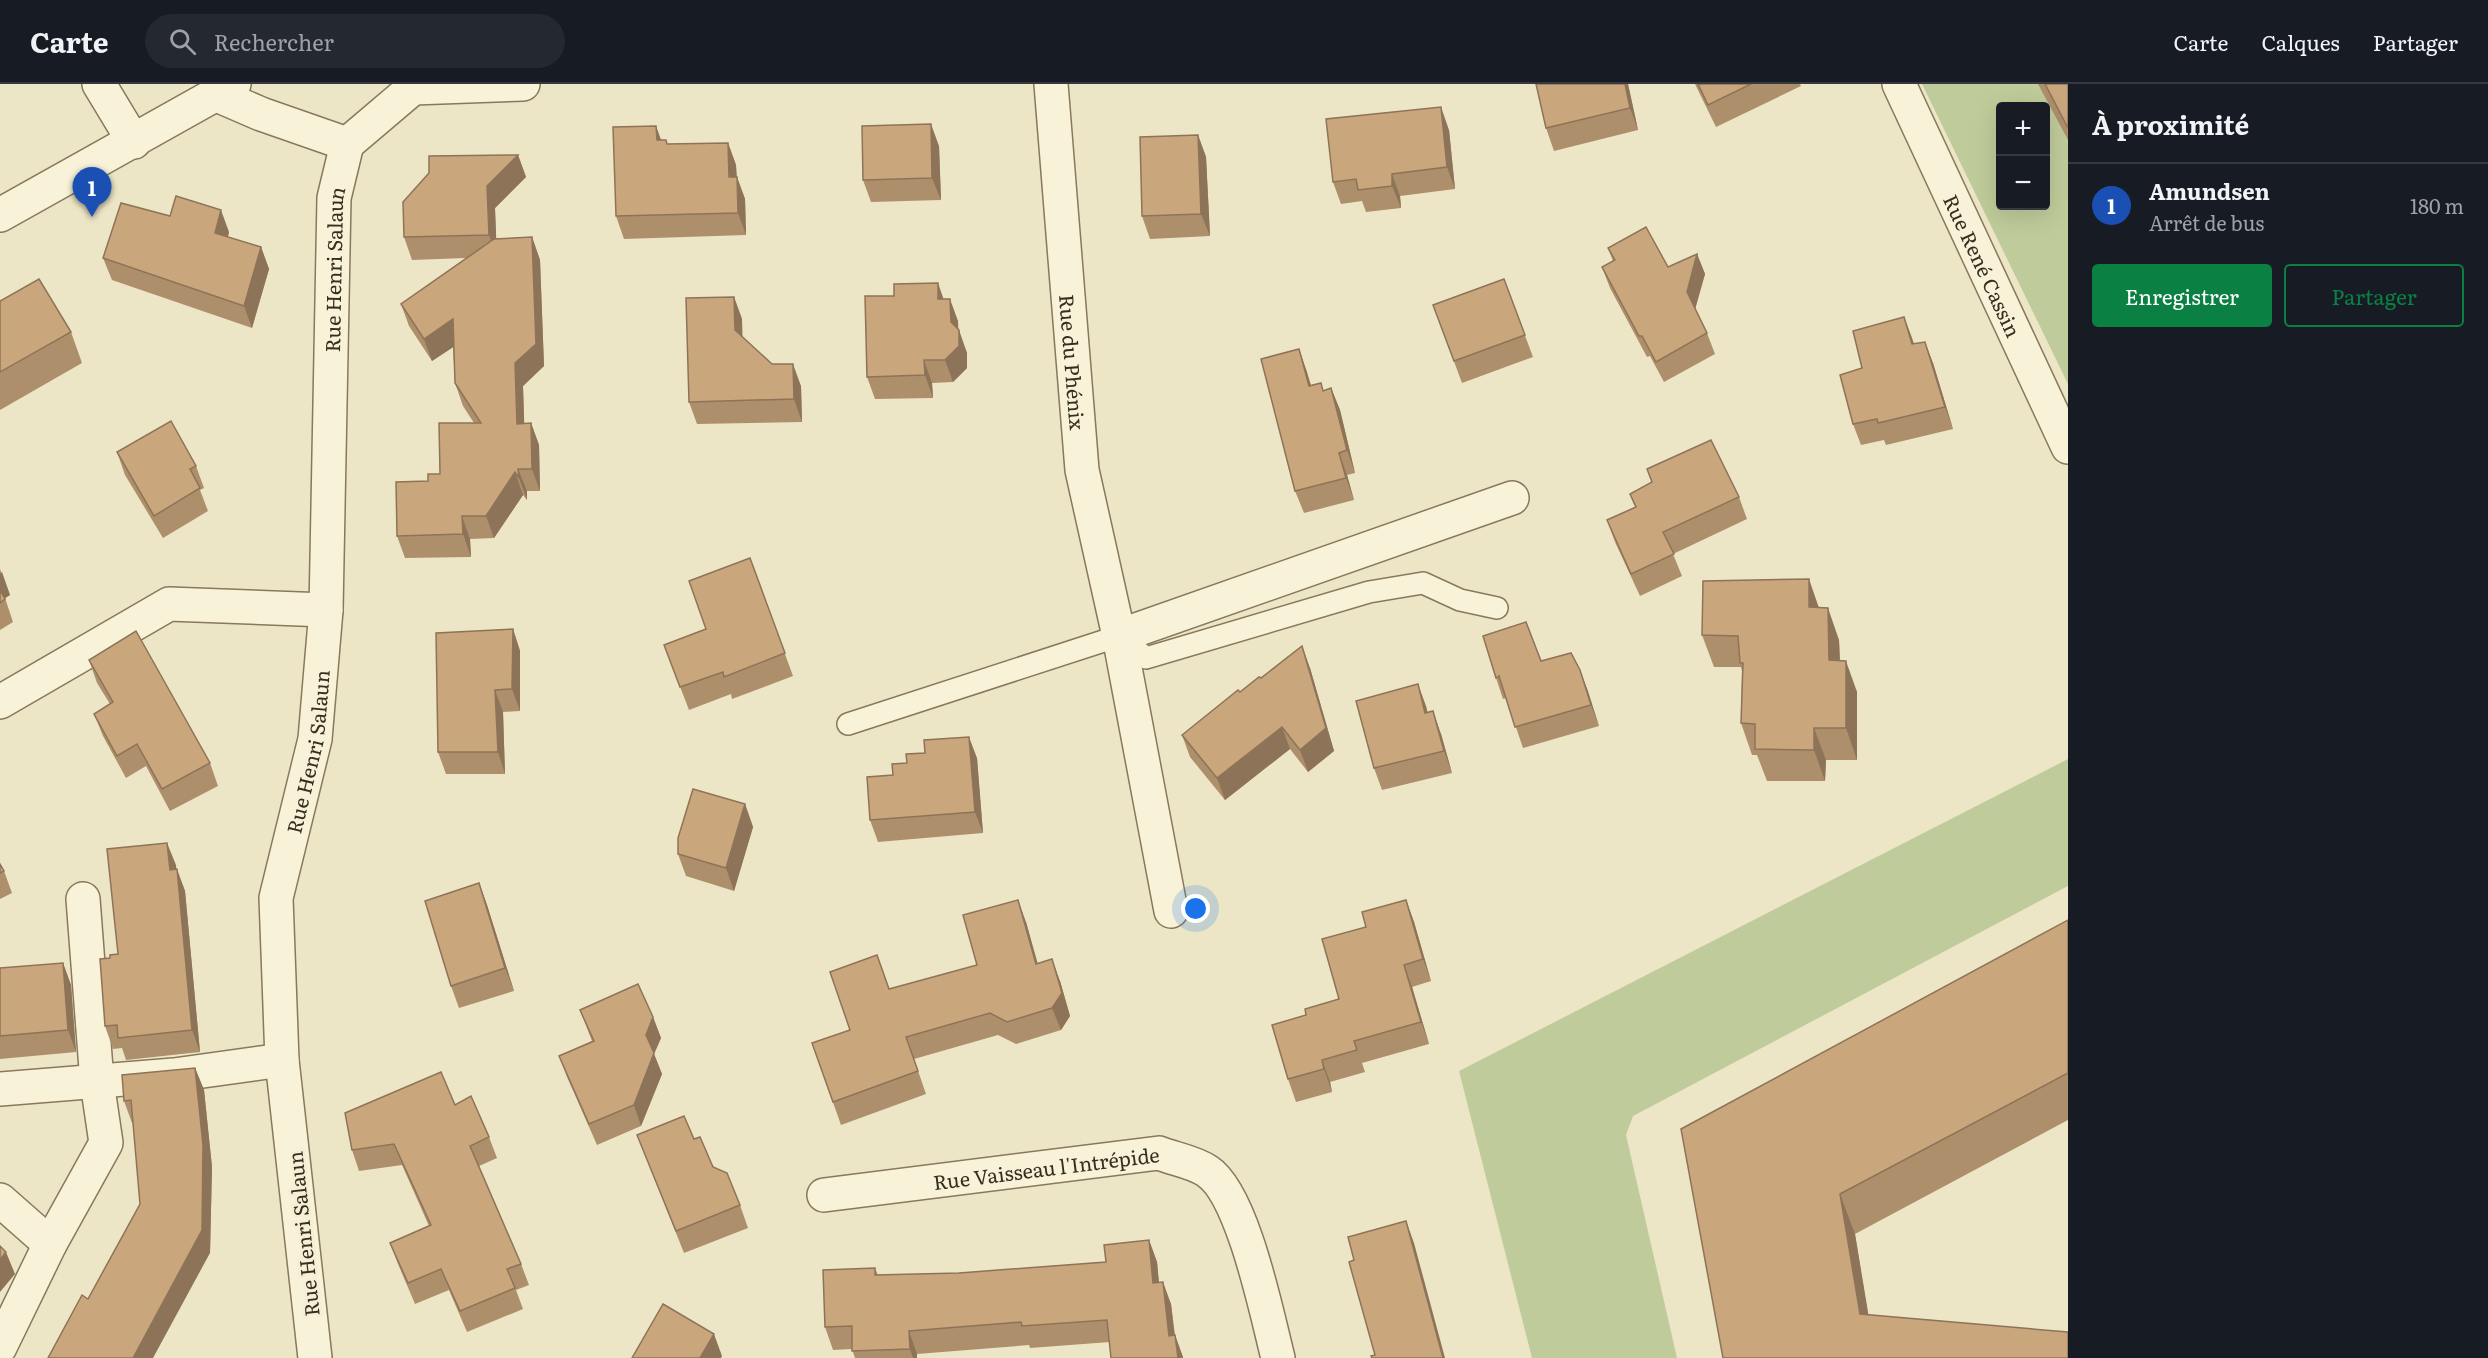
<!DOCTYPE html>
<html lang="fr">
<head>
<meta charset="utf-8">
<style>
	body { margin:0; font-family:Literata,serif; background:#242831; color:#f1f3f6 }
	.controls { position:absolute; right:18px; top:18px; display:grid; overflow:hidden; border-radius:6px; box-shadow:0 6px 24px #0002 }
	.controls button { width:54px; height:54px; display:grid; place-items:center; padding:0; border:0; border-bottom:2px solid #363941; background:#171b24; color:#f1f3f6; font:30px sans-serif }
	.you { position:absolute; left:1196px; top:825px; width:21px; height:21px; margin:-15px; border:4px solid #fff; border-radius:50%; background:#1a73e8; box-shadow:0 0 0 9px #1a73e833 }
	.badge { display:grid; place-items:center; width:39px; height:39px; border-radius:50%; background:#0b8043; color:#fff; font-size:20px; font-weight:700 }
	.pin { position:absolute; translate:-50% -50px; filter:drop-shadow(0 2px 3px #0008) }
	.pin::after { content:''; position:absolute; top:32px; width:21px; height:18px; background:inherit; clip-path:polygon(0 0,100% 0,50% 100%) }
	.list { margin:0; padding:0; list-style:none }
	h2 { display:flex; justify-content:space-between; align-items:center; height:78px; margin:0; padding:0 24px; font-size:26px }
	h2 small { font-size:20px; font-weight:400; color:#9ea1a6 }
	.list li { display:grid; grid-template-columns:39px 1fr auto; gap:18px; align-items:center; box-sizing:border-box; height:84px; padding:0 24px; border-top:2px solid #363941 }
	.list b { display:block; font-size:22px; white-space:nowrap }
	.list p { margin:0; font-size:20px; white-space:nowrap; color:#9ea1a6 }
	.list em { font-size:20px; font-style:normal; color:#9ea1a6 }
	.actions { display:flex; gap:12px; padding:18px 24px }
	.actions a { flex:1; padding:14px 0; border:2px solid #0b8043; border-radius:6px; text-align:center; font-size:21px; color:#0b8043 }
	.actions .main { background:#0b8043; color:#fff }
	.icon { flex:none; width:33px; height:33px; fill:none; stroke:currentColor; stroke-width:2; stroke-linecap:round; stroke-linejoin:round }
	.map { position:relative; flex:none; width:2068px; height:1274px; overflow:hidden }
	header { display:flex; align-items:center; gap:36px; box-sizing:border-box; height:84px; padding:0 30px; background:#171b24; border-bottom:2px solid #363941 }
	header strong { font-size:28px }
	nav { display:flex; gap:33px; margin-inline-start:auto; font-size:21px }
	.search { width:420px; height:54px; background:#242831; display:flex; align-items:center; gap:15px; box-sizing:border-box; padding:0 21px; border-radius:33px; color:#9ea1a6; font-size:22px }
	main { display:flex }
	aside { flex:1; background:#171b24 }
	.map>svg:first-child { display:block }
</style>
</head>
<body>
<header>
<strong>Carte</strong>
<div class="search"><svg class="icon" aria-label="search" viewBox="0 0 24 24"><circle cx="10" cy="10" r="6"/><path d="M15 15l6 6"/></svg>Rechercher</div>
<nav><a>Carte</a><a>Calques</a><a>Partager</a></nav>
</header>
<main>
<div class="map">
<svg width="2068" height="1274" viewBox="0 0 2068 1274">
	<rect width="100%" height="100%" fill="#ede6c6"/>
	<g fill="#bfcb9a" fill-rule="evenodd">
		<path d="M1922,0H2068V300ZM2000,22H2046V122H2000Z"/>
		<path d="M2068,675V802L1633,1032L1626,1051L1677,1274H1532L1459,987Z"/>
	</g>
	<g fill="none" stroke-linecap="round" stroke-linejoin="round">
		<g stroke="#88785c" stroke-width="24">
			<path id="lane" d="M848,640L1119,552L1146,574L1369,508L1423,499L1460,516L1497,524"/>
		</g>
		<g stroke="#88785c" stroke-width="36">
			<g id="street">
				<path d="M99,0L134,58"/>
				<path id="s1" d="M1051,0L1082,386L1119,552L1171,827"/>
				<path id="s2" d="M1899,0L2068,363"/>
				<path d="M413,4L523,0"/>
				<path d="M217,11L261,30L347,60"/>
				<path d="M347,60L413,4L414,0"/>
				<path d="M0,131L234,0"/>
				<path d="M1119,552L1512,414"/>
				<path d="M0,618L169,520L326,526"/>
				<path d="M0,1005L174,991L282,976"/>
				<path id="s3" d="M824,1111L1159,1069C1174,1075 1194,1078 1207,1087C1243,1110 1267,1231 1278,1274"/>
				<path d="M0,1116L50,1160"/>
				<path d="M0,1263L50,1160L106,1059L97,998L83,815"/>
				<path id="s4" d="M315,1274L282,976L276,814L315,655L326,526L334,114L347,60"/>
			</g>
		</g>
		<use href="#lane" stroke="#f8f2d9" stroke-width="21"/>
		<use href="#street" stroke="#f8f2d9" stroke-width="33"/>
	</g>
	<g fill="#ae8f6c">
		<path d="M1628,0L1638,46L1554,67L1546,44Z"/>
		<path d="M1695,0H1800L1801,2L1716,43Z"/>
		<path d="M2038,0H2068V56Z"/>
		<path d="M656,42L661,56L667,60L728,59L736,81L737,93L745,115L746,151L624,155L616,132Z"/>
		<path d="M1449,46L1455,105L1400,112L1401,124L1366,128L1362,117L1341,120L1333,98Z"/>
		<path d="M1198,51L1206,73L1210,152L1150,155L1142,132Z"/>
		<path d="M939,62L941,116L871,118L863,96Z"/>
		<path d="M518,71L526,93L495,124L496,155L532,153L540,176L544,282L523,302L524,339H531L539,361L540,407H527V416L523,411L494,454L470,455L471,473L405,474L397,452L428,397L440,390L474,339L463,322L455,299L453,263L432,277L409,242L401,220L466,174L412,176L404,153Z"/>
		<path d="M229,148L228,153L261,163L269,185L252,244L112,196L103,174Z"/>
		<path d="M1608,164L1668,183L1697,170L1705,190L1695,225L1707,249L1715,270L1664,298L1650,272L1647,273L1610,204L1602,183L1613,177Z"/>
		<path d="M1504,195L1533,273L1462,299L1433,221Z"/>
		<path d="M734,213L742,235V253L772,280L801,302L802,338L697,340L689,318Z"/>
		<path d="M944,215L958,237V246L967,269V284L953,298L932,299L933,314L875,315L867,293Z"/>
		<path d="M0,217L71,248L82,279L0,326Z"/>
		<path d="M1904,233L1914,260L1933,279L1953,345L1886,361L1884,356L1861,361L1853,340L1862,284Z"/>
		<path d="M1299,265L1311,301L1323,307L1331,304L1340,326L1355,389L1347,391L1354,416L1304,429L1295,407Z"/>
		<path d="M117,368L196,382L204,404L200,406L208,427L163,454L125,391Z"/>
		<path d="M1630,410L1739,413L1747,435L1673,470L1682,492L1640,512L1615,458L1607,436L1635,423Z"/>
		<path d="M750,474L793,592L732,615L731,610L689,626L664,561L706,545Z"/>
		<path d="M0,485L10,511L5,514L13,538L0,546Z"/>
		<path d="M1819,523L1839,556L1840,576L1857,608V676H1826L1825,697H1767L1757,671H1752L1741,639L1742,587L1741,583H1714L1702,551Z"/>
		<path d="M513,545L520,567V627L503,628L505,690H446L438,668Z"/>
		<path d="M89,576L210,679L218,702L170,727L146,682L126,694L103,652L94,630L110,620L97,599Z"/>
		<path d="M1541,577L1580,586L1599,642L1523,664L1506,614L1503,615L1496,594Z"/>
		<path d="M1310,584L1334,667L1308,688L1290,665L1225,716L1190,673L1182,651L1261,594Z"/>
		<path d="M1426,622L1427,629L1441,650L1452,689L1382,706L1374,684Z"/>
		<path d="M977,674L983,749L878,758L870,736L893,691Z"/>
		<path d="M745,720L753,743L734,807L686,792L678,770Z"/>
		<path d="M0,780L4,787L12,809L0,815Z"/>
		<path d="M176,781V785L185,807L200,968L126,976L122,964L113,965L105,942L110,874L118,870Z"/>
		<path d="M479,799L487,821L514,907L459,924L451,902Z"/>
		<path d="M1406,816L1414,838L1431,897L1412,903L1429,960L1362,979L1365,988L1330,998L1332,1008L1296,1018L1288,995L1306,931L1339,915L1366,843Z"/>
		<path d="M2068,836V1036L1855,1150L1868,1231L1723,1274L1681,1045Z"/>
		<path d="M1026,838L1037,879L1060,897L1070,932L1061,946L1016,960L998,951L914,975L926,1010L841,1041L812,959L850,946L889,905L977,881Z"/>
		<path d="M63,879L71,901L76,968L0,975V884Z"/>
		<path d="M580,926L653,933L661,954L654,970L662,990L641,1042L597,1061L567,993L559,972L592,957Z"/>
		<path d="M195,984L204,1006L212,1083L210,1169L88,1215L140,1120L133,1039H132L124,1017Z"/>
		<path d="M455,1021L489,1053L497,1074L479,1082L521,1180L529,1201L516,1206L523,1225L467,1248L449,1206L415,1220L398,1180L390,1159L429,1142L402,1081L359,1087L352,1066Z"/>
		<path d="M637,1051L694,1055L740,1121L748,1144L684,1169Z"/>
		<path d="M1149,1156L1157,1178L1159,1198L1171,1220L1175,1251L1183,1274H1111L1110,1258L1030,1264L1029,1261L917,1270V1274H855L852,1265L833,1266L825,1243L875,1184L878,1191L959,1189L1106,1178Z"/>
	</g>
	<g fill="#8d7458">
		<path d="M1625,0H1628L1638,46L1630,24Z"/>
		<path d="M1441,23L1449,46L1455,105L1447,83Z"/>
		<path d="M931,40L939,62L941,116L932,94Z"/>
		<path d="M656,42L664,65L657,56Z"/>
		<path d="M1198,51L1206,73L1210,152L1201,130Z"/>
		<path d="M728,59L736,81L737,115L729,93Z"/>
		<path d="M518,71L526,93L495,124L497,174L489,151L487,102Z"/>
		<path d="M1392,90L1400,112L1401,124L1392,102Z"/>
		<path d="M737,93L745,115L746,151L738,129Z"/>
		<path d="M221,126L229,148L223,171L215,149Z"/>
		<path d="M532,153L540,176L544,282L523,302L525,362L517,340L515,279Z"/>
		<path d="M261,163L269,185L252,244L244,222Z"/>
		<path d="M1697,170L1705,190L1694,229L1687,208Z"/>
		<path d="M938,199L946,222L938,215Z"/>
		<path d="M734,213L742,235L743,268L735,246Z"/>
		<path d="M950,215L958,237L959,261L951,238Z"/>
		<path d="M1904,233L1912,254L1920,281L1912,260Z"/>
		<path d="M453,235L461,258L432,277L424,255Z"/>
		<path d="M959,246L967,269V284L953,298L945,276Z"/>
		<path d="M1925,258L1933,279L1953,345L1945,323Z"/>
		<path d="M1299,265L1307,288L1317,324L1309,302Z"/>
		<path d="M924,276L932,299L933,314L925,291Z"/>
		<path d="M793,280L801,302L802,338L794,315Z"/>
		<path d="M1331,304L1340,326L1355,389L1347,366Z"/>
		<path d="M531,339L539,361L540,407L532,385Z"/>
		<path d="M1339,369L1347,391L1354,416L1346,394Z"/>
		<path d="M518,385L527,407V416L519,394Z"/>
		<path d="M515,388L523,411L494,454L486,432Z"/>
		<path d="M462,432L470,455L471,473L463,450Z"/>
		<path d="M2,488L10,511L2,516L0,511V490Z"/>
		<path d="M1809,495L1820,527L1809,523Z"/>
		<path d="M1828,524L1839,556L1841,608L1829,576Z"/>
		<path d="M513,545L520,567V627L512,605Z"/>
		<path d="M1302,562L1310,584L1334,667L1308,688L1300,666Z"/>
		<path d="M1846,577L1857,608V676L1846,644Z"/>
		<path d="M1580,586L1588,607L1599,642L1591,621Z"/>
		<path d="M1418,600L1426,622L1433,651L1425,629Z"/>
		<path d="M495,606L503,628L505,690L498,668Z"/>
		<path d="M1433,627L1441,650L1452,689L1444,667Z"/>
		<path d="M1282,643L1290,665L1225,716L1217,694Z"/>
		<path d="M1814,644L1826,676L1825,697L1814,666Z"/>
		<path d="M969,653L977,674L983,749L975,728Z"/>
		<path d="M745,720L753,743L734,807L726,784Z"/>
		<path d="M167,759L176,781L178,808L170,786Z"/>
		<path d="M177,785L185,807L200,968L192,946Z"/>
		<path d="M479,799L487,821L514,907L505,884Z"/>
		<path d="M1018,816L1026,838L1044,902L1036,880Z"/>
		<path d="M1406,816L1414,838L1431,897L1423,875Z"/>
		<path d="M1052,875L1060,897L1070,932L1061,946L1052,924Z"/>
		<path d="M63,879L71,901L76,968L68,946Z"/>
		<path d="M1404,881L1412,903L1429,960L1421,938Z"/>
		<path d="M653,933L661,954L654,970L662,990L641,1042L634,1021L646,951Z"/>
		<path d="M1322,976L1330,998L1332,1008L1324,985Z"/>
		<path d="M195,984L204,1006L212,1083L210,1169L153,1274H133Z"/>
		<path d="M1840,1110L1855,1150L1875,1270L1860,1230Z"/>
		<path d="M1406,1137L1414,1159L1445,1274H1443Z"/>
		<path d="M1149,1156L1157,1178L1161,1222L1153,1199Z"/>
		<path d="M6,1168L15,1190L0,1208V1176Z"/>
		<path d="M1163,1198L1171,1220L1177,1274L1169,1252Z"/>
		<path d="M909,1247L917,1270V1274H913L910,1265Z"/>
		<path d="M714,1250L722,1272L721,1274H700Z"/>
		<path d="M1175,1251L1183,1273V1274H1178Z"/>
	</g>
	<g fill="#caa67d" stroke="#8d7458" stroke-width="1.5">
		<path d="M1536,0H1625L1630,24L1546,44Z"/>
		<path d="M1698,0H1751L1708,21Z"/>
		<path d="M2045,0H2068V44Z"/>
		<path d="M1441,23L1447,83L1392,90V102L1358,106L1356,95L1333,98L1326,35Z"/>
		<path d="M931,40L932,94L863,96L862,42Z"/>
		<path d="M656,42L657,56H666L667,60L728,59L729,93H737L738,129L616,132L613,43Z"/>
		<path d="M1198,51L1201,130L1142,132L1140,53Z"/>
		<path d="M518,71L487,102L489,151L404,153L403,118L429,89V72Z"/>
		<path d="M176,112L221,126L215,149L261,163L244,222L103,174L121,119L170,132Z"/>
		<path d="M1646,143L1668,183L1697,170L1687,208L1707,249L1656,278L1642,252H1639L1602,183L1615,176L1608,164Z"/>
		<path d="M532,153L536,260L515,279L517,340L531,339L532,385H518L519,394L515,388L486,432H462L463,450L397,452L396,398L428,397V390H440L439,339H481L455,299L453,235L424,255L401,220L494,155Z"/>
		<path d="M39,195L71,248L0,288V217Z"/>
		<path d="M1504,195L1525,251L1454,277L1433,221Z"/>
		<path d="M938,199V215H950L951,238L959,246V262L945,276H924L925,291L867,293L865,212H894V200Z"/>
		<path d="M734,213L735,246L772,280H793L794,315L689,318L686,214Z"/>
		<path d="M1904,233L1912,260L1925,258L1945,323L1878,339L1877,335L1853,340L1840,291L1862,284L1853,247Z"/>
		<path d="M1299,265L1309,302L1321,299L1323,307L1331,304L1347,366L1339,369L1346,394L1295,407L1261,275Z"/>
		<path d="M171,337L196,382L190,385L200,404L154,432L117,368Z"/>
		<path d="M1711,356L1739,413L1663,448L1674,470L1631,490L1607,436L1636,423L1630,410L1652,398L1647,385Z"/>
		<path d="M750,474L785,569L724,593L723,588L680,603L664,561L706,545L689,497Z"/>
		<path d="M1809,495V523L1828,524L1829,576L1846,577V644H1814V666L1755,665V640L1741,639L1743,579H1740L1738,552L1702,551L1703,497Z"/>
		<path d="M0,506L5,515L0,519Z"/>
		<path d="M1526,538L1541,577L1571,569L1580,586L1591,621L1515,643L1499,592L1496,594L1483,552Z"/>
		<path d="M513,545L512,605L495,606L498,668H438L436,549Z"/>
		<path d="M136,547L210,679L162,705L137,660L117,672L94,630L113,618L89,576Z"/>
		<path d="M1302,562L1326,644L1300,666L1282,643L1217,694L1182,651L1238,606L1240,608L1259,593L1261,594Z"/>
		<path d="M1418,600L1425,629L1433,627L1444,667L1374,684L1356,617Z"/>
		<path d="M969,653L975,728L870,736L867,693L893,691L892,680L907,679L906,670L925,669L924,656Z"/>
		<path d="M693,705L745,720L726,784L678,770V754Z"/>
		<path d="M167,759L170,786L177,785L192,946L118,954L117,941L105,942L100,875L110,874V871L118,870L107,765Z"/>
		<path d="M0,780L4,787L0,789Z"/>
		<path d="M479,799L505,884L451,902L425,817Z"/>
		<path d="M1018,816L1036,880L1052,875L1062,909L1052,924L1007,938L990,929L906,953L918,987L833,1018L812,959L850,946L830,888L877,871L889,905L977,881L963,831Z"/>
		<path d="M1406,816L1423,875L1404,881L1421,938L1354,957L1357,966L1322,976L1324,985L1288,995L1272,941L1306,931L1305,925L1339,915L1322,855L1366,843L1362,828Z"/>
		<path d="M2068,836V989L1840,1110L1860,1230L2068,1248V1274H1723L1681,1045Z"/>
		<path d="M63,879L68,946L0,952V884Z"/>
		<path d="M638,900L653,933L646,951L654,969L634,1021L589,1040L559,972L594,957L580,926Z"/>
		<path d="M195,984L203,1061L202,1146L133,1274H48L82,1211L88,1215L140,1120L131,1016L124,1017L122,991Z"/>
		<path d="M441,988L455,1021L471,1012L489,1053L470,1062L521,1180L507,1185L515,1204L460,1227L441,1185L408,1199L390,1159L431,1141L394,1060L352,1066L345,1029Z"/>
		<path d="M684,1032L694,1055L700,1053L713,1083L727,1089L740,1121L676,1147L637,1051Z"/>
		<path d="M1406,1137L1443,1274H1372L1371,1272L1375,1271L1349,1178L1354,1176L1348,1153Z"/>
		<path d="M1149,1156L1153,1199L1163,1198L1169,1252L1175,1251L1178,1274H1111L1107,1236L1022,1242L1021,1238L909,1247L910,1265L852,1267V1242L825,1243L823,1186L875,1184V1191L959,1189L1106,1178L1104,1161Z"/>
		<path d="M0,1162L6,1168L0,1176Z"/>
		<path d="M663,1220L714,1250L700,1274H632Z"/>
	</g>
	<g text-anchor="middle" dominant-baseline="central" stroke-width="6" stroke-linejoin="round" paint-order="stroke">
		<g font-size="20" fill="#382e1f" stroke="#f4efd5">
			<text stroke="none"><textPath href="#s2" startOffset="200">Rue René Cassin</textPath></text>
			<text stroke="none"><textPath href="#s4" startOffset="1096">Rue Henri Salaun</textPath></text>
			<text stroke="none"><textPath href="#s1" startOffset="279">Rue du Phénix</textPath></text>
			<text stroke="none"><textPath href="#s4" startOffset="612">Rue Henri Salaun</textPath></text>
			<text stroke="none"><textPath href="#s3" startOffset="224">Rue Vaisseau l'Intrépide</textPath></text>
			<text transform="translate(302 1150) rotate(-96)">Rue Henri Salaun</text>
		</g>
	</g>
</svg>
<div class="controls">
<button>+</button>
<button>−</button>
</div>
<div class="you"></div>
<div class="pin badge" style="left:92px;top:133px;background:#1a4fb4">1</div>
</div>
<aside>
<h2>À proximité<small></small></h2>
<ul class="list">
<li><span class="badge" style="background:#1a4fb4">1</span><div><b>Amundsen</b><p>Arrêt de bus</p></div><em>180 m</em></li>
</ul>
<div class="actions"><a class="main">Enregistrer</a><a>Partager</a></div>
</aside>
</main>
</body>
</html>
